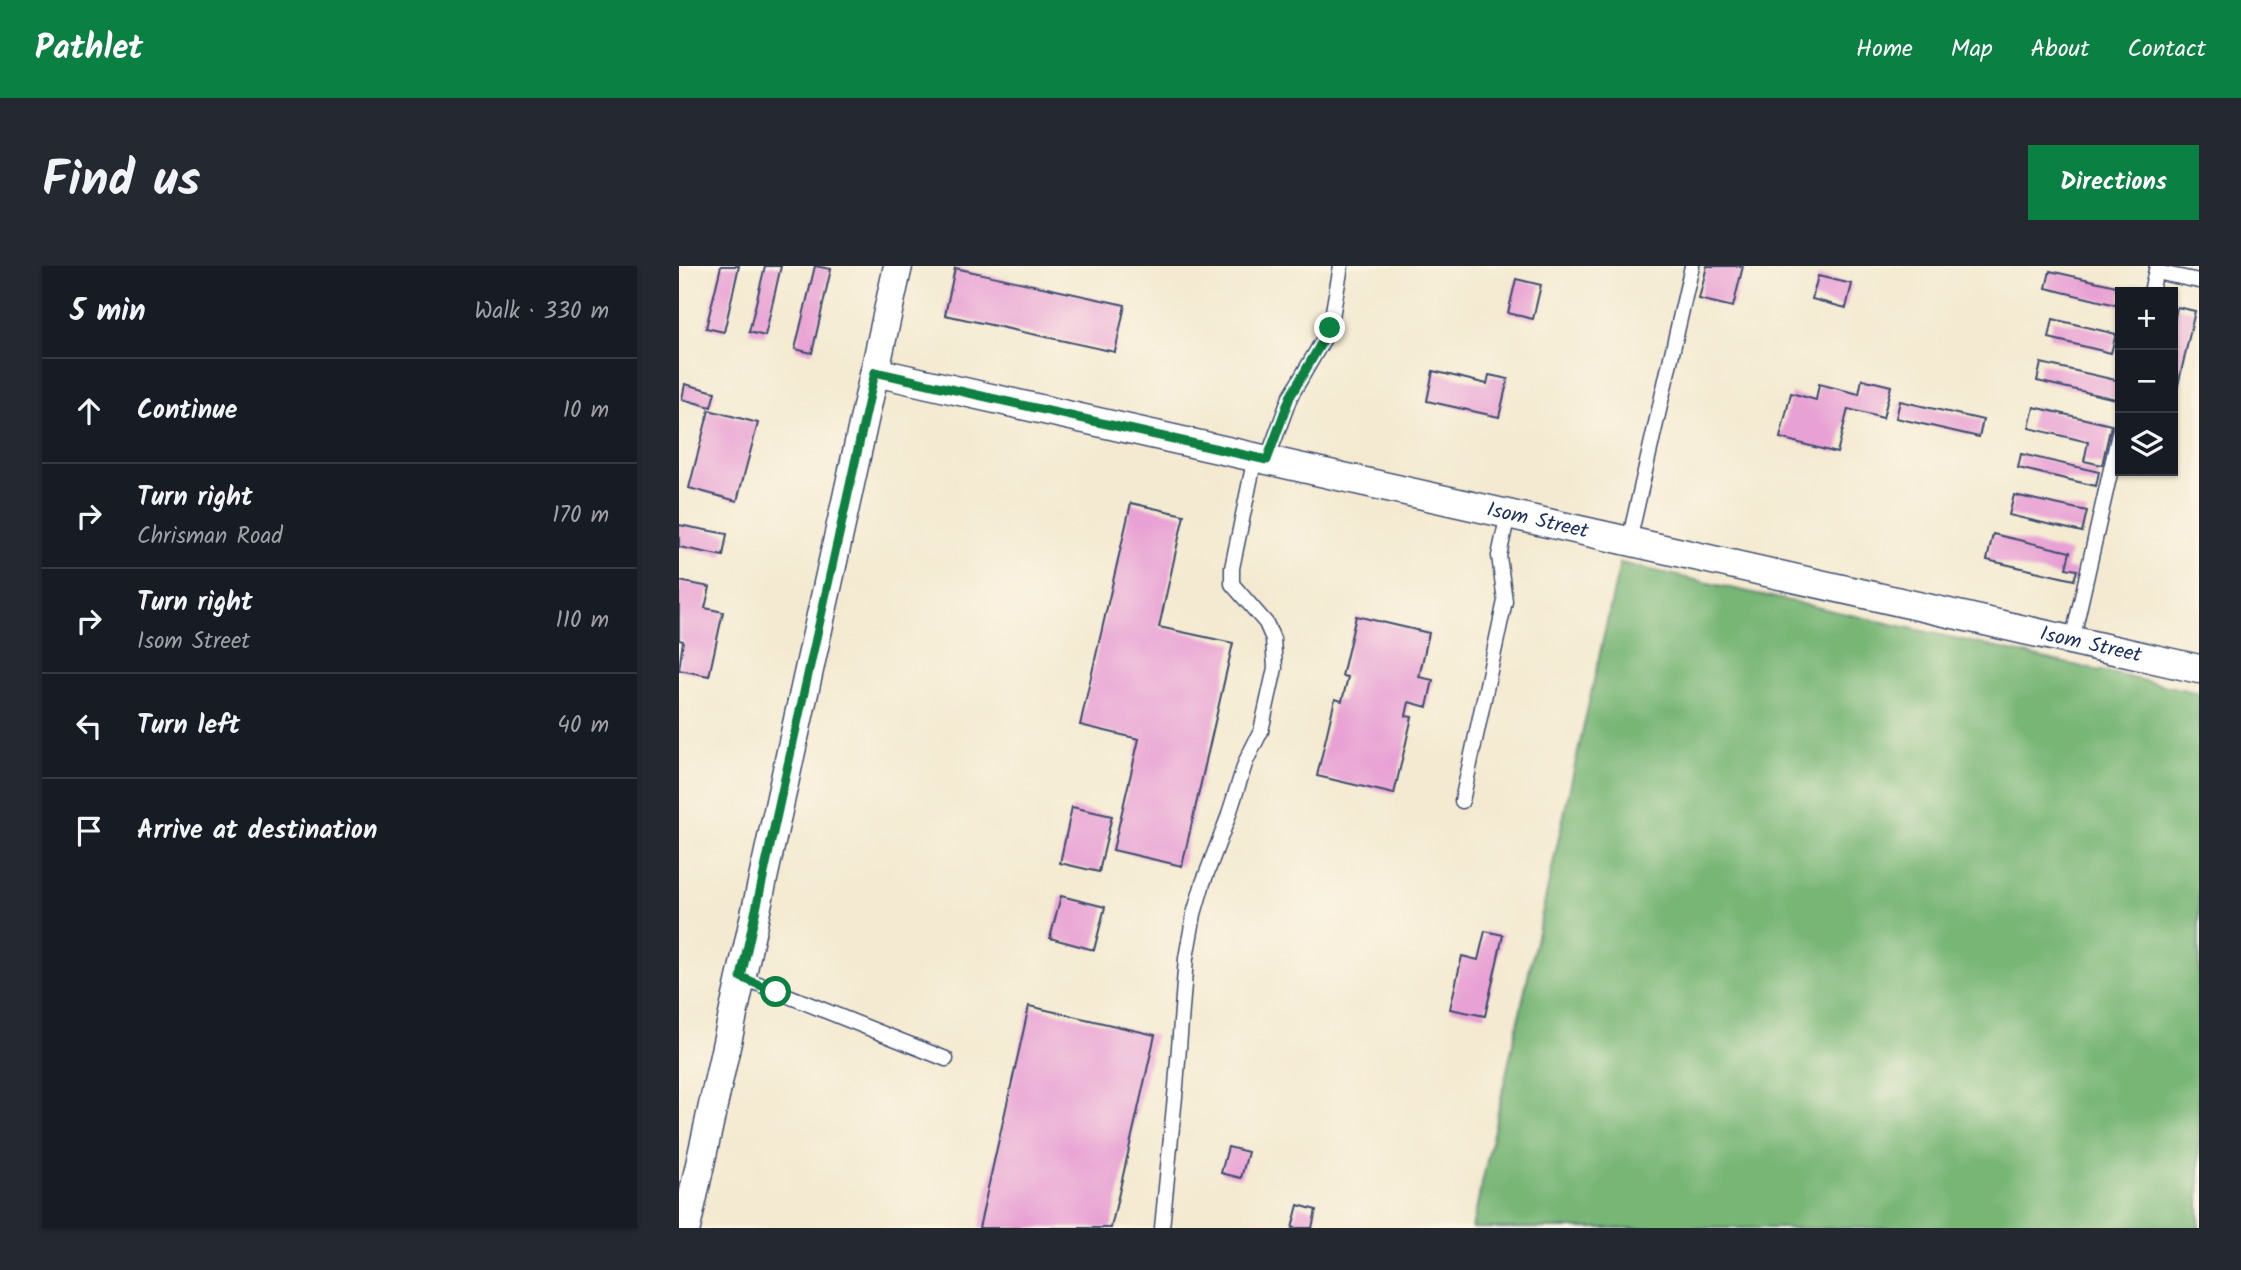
<!DOCTYPE html>
<html lang="en">
<head>
<meta charset="utf-8">
<style>
	body { margin:0; font-family:Kalam,sans-serif; background:#242831; color:#f1f3f6 }
	.controls { position:absolute; right:21px; top:21px; display:grid; overflow:hidden; border-radius:0px; box-shadow:0 2px 5px #0004 }
	.controls button { width:63px; height:63px; display:grid; place-items:center; padding:0; border:0; border-bottom:2px solid #363941; background:#171b24; color:#f1f3f6; font:35px sans-serif }
	.stop { position:absolute; width:21px; height:21px; margin:-16px; border:5px solid #0b8043; border-radius:50%; background:#fff }
	.stop.end { background:#0b8043; border-color:#fff; box-shadow:0 2px 7px #0008 }
	.list { margin:0; padding:0; list-style:none }
	h2 { display:flex; justify-content:space-between; align-items:center; height:91px; margin:0; padding:0 28px; font-size:30px }
	h2 small { font-size:23px; font-weight:400; color:#9ea1a6 }
	.list li { display:grid; grid-template-columns:46px 1fr auto; gap:21px; align-items:center; box-sizing:border-box; height:105px; padding:0 28px; border-top:2px solid #363941 }
	.list b { display:block; font-size:26px; white-space:nowrap }
	.list p { margin:0; font-size:23px; white-space:nowrap; color:#9ea1a6 }
	.list em { font-size:23px; font-style:normal; color:#9ea1a6 }
	.icon { flex:none; width:38px; height:38px; fill:none; stroke:currentColor; stroke-width:2; stroke-linecap:round; stroke-linejoin:round }
	.map { position:relative; flex:none; width:1520px; height:962px; overflow:hidden; border-radius:0px }
	header { display:flex; align-items:center; gap:42px; box-sizing:border-box; height:98px; padding:0 35px; background:#0b8043; color:#fff }
	header strong { font-size:33px }
	nav { display:flex; gap:38px; margin-inline-start:auto; font-size:24px }
	.intro { display:flex; align-items:center; justify-content:space-between; box-sizing:border-box; height:168px; padding:0 42px }
	h1 { margin:0; font-size:49px }
	.button { padding:18px 32px; border-radius:0px; background:#0b8043; color:#fff; font-size:24px; font-weight:700 }
	main { display:flex; gap:42px; padding:0 42px }
	aside { flex:1; background:#171b24; border-radius:0px; box-shadow:0 2px 5px #0004 }
	.map>svg:first-child { display:block }
</style>
</head>
<body>
<header>
<strong>Pathlet</strong>
<nav><a>Home</a><a>Map</a><a>About</a><a>Contact</a></nav>
</header>
<div class="intro"><h1>Find us</h1><a class="button">Directions</a></div>
<main>
<aside>
<h2>5 min<small>Walk · 330 m</small></h2>
<ul class="list">
<li><svg class="icon" aria-label="ahead" viewBox="0 0 24 24"><path d="M12 20V5M6 11l6-6 6 6"/></svg><div><b>Continue</b></div><em>10 m</em></li>
<li><svg class="icon" aria-label="right" viewBox="0 0 24 24"><path d="M7 20v-9h11M14 6l5 5-5 5"/></svg><div><b>Turn right</b><p>Chrisman Road</p></div><em>170 m</em></li>
<li><svg class="icon" aria-label="right" viewBox="0 0 24 24"><path d="M7 20v-9h11M14 6l5 5-5 5"/></svg><div><b>Turn right</b><p>Isom Street</p></div><em>110 m</em></li>
<li><svg class="icon" aria-label="left" viewBox="0 0 24 24"><path d="M17 20v-9H6M10 6l-5 5 5 5"/></svg><div><b>Turn left</b></div><em>40 m</em></li>
<li><svg class="icon" aria-label="arrive" viewBox="0 0 24 24"><path d="M6 21V4h12l-3 4 3 4H6"/></svg><div><b>Arrive at destination</b></div></li>
</ul>
</aside>
<div class="map">
<svg width="1520" height="962" viewBox="0 0 1520 962">
	<rect width="100%" height="100%" fill="#fcf5e5"/>
	<filter id="ink" filterUnits="userSpaceOnUse"><feTurbulence type="fractalNoise" baseFrequency=".0143" numOctaves="2"/><feDisplacementMap in="SourceGraphic" scale="14" xChannelSelector="R" yChannelSelector="G"/><feConvolveMatrix kernelMatrix="1 2 1 2 8 2 1 2 1" color-interpolation-filters="sRGB"/></filter>
	<filter id="wash" filterUnits="userSpaceOnUse"><feTurbulence type="fractalNoise" baseFrequency=".00686" numOctaves="4" result="noise"/><feDisplacementMap in="SourceGraphic" scale="28" xChannelSelector="R" yChannelSelector="G"/><feGaussianBlur stdDeviation="1.57" result="paint"/><feColorMatrix in="noise" values="0 0 0 0 0 0 0 0 0 0 0 0 0 0 0 0 0 1.4 0 .05"/><feComposite in="paint" operator="in"/></filter>
	<g filter="url(#wash)">
		<rect width="100%" height="100%" fill="#f4ead1"/>
		<path fill="#78b676" stroke="#4a726a" stroke-width="2" d="M941,297L1520,427V962H793Z"/>
		<g id="blocks">
			<g fill="#e8a1d4">
				<path d="M42,0H60L45,66L27,62Z"/>
				<path d="M86,0H102L86,70L70,66Z"/>
				<path d="M136,0L152,3L133,87L116,83Z"/>
				<path d="M1028,0H1064L1054,41L1020,33Z"/>
				<path d="M276,2L446,39L436,86L266,49Z"/>
				<path d="M1371,5L1446,22L1445,26H1441V40L1367,22Z"/>
				<path d="M1139,10L1173,18L1167,42L1133,33Z"/>
				<path d="M837,13L862,19L854,53L829,47Z"/>
				<path d="M1498,41L1516,45L1495,137L1494,61Z"/>
				<path d="M1374,53L1437,68L1432,87L1370,72Z"/>
				<path d="M1362,97L1441,115V134L1358,115Z"/>
				<path d="M754,105L808,118L810,109L829,113L820,151L748,135Z"/>
				<path d="M1183,113L1212,120L1204,152L1169,143L1158,187L1101,172L1112,127L1137,134L1140,118L1180,128Z"/>
				<path d="M6,118L36,126L32,141L3,133Z"/>
				<path d="M1221,135L1304,154L1300,171L1217,152Z"/>
				<path d="M1355,141L1432,159L1423,199L1405,195L1409,176L1350,162Z"/>
				<path d="M30,144L79,157L58,235L10,222Z"/>
				<path d="M1342,188L1420,206L1417,220L1339,202Z"/>
				<path d="M1335,229L1408,245L1403,266L1330,249Z"/>
				<path d="M452,237L505,249L480,361L554,377L503,600L434,584L460,473L401,459Z"/>
				<path d="M0,259L48,268L44,290L0,281Z"/>
				<path d="M1314,268L1391,286L1387,302L1398,304L1395,314L1308,294Z"/>
				<path d="M0,315L31,321L26,342L44,346L30,410L0,404L4,375L0,374Z"/>
				<path d="M677,350L750,367L740,411L754,414L748,441L730,436L727,450L733,451L715,528L638,510L656,433L663,435L669,411L663,410Z"/>
				<path d="M393,541L433,550L420,606L381,597Z"/>
				<path d="M382,630L426,641L415,684L371,672Z"/>
				<path d="M806,665L824,669L806,750L771,743L783,690L799,694Z"/>
				<path d="M350,740L476,769L432,962H300Z"/>
				<path d="M549,881L569,886L562,912L542,907Z"/>
				<path d="M619,939L637,944L633,962H613Z"/>
			</g>
		</g>
	</g>
	<g filter="url(#ink)">
		<use href="#blocks" fill-opacity="0" stroke="#3c4b6f" stroke-width="2"/>
		<g fill="none" stroke-linecap="round" stroke-linejoin="round">
			<g stroke="#3c4b6f" stroke-width="17">
				<g id="lane">
					<path d="M1477,6L1520,15"/>
					<path d="M1472,26L1478,0"/>
					<path d="M588,194L611,131L651,62L662,0"/>
					<path d="M950,275L1013,0"/>
					<path d="M1393,375L1441,163"/>
					<path d="M783,535L826,335L820,290L829,248"/>
					<path d="M62,711L267,793"/>
					<path d="M483,962L497,820L507,692L515,648L524,617L548,554L567,495L582,465L596,402L594,373L587,357L553,318V302L576,191"/>
				</g>
			</g>
			<g stroke="#3c4b6f" stroke-width="31">
				<g id="street">
					<path id="s1" d="M196,106L1520,403"/>
					<path d="M7,962L219,0"/>
				</g>
			</g>
			<use href="#lane" stroke="#fff" stroke-width="14"/>
			<use href="#street" stroke="#fff" stroke-width="28"/>
		</g>
	</g>
	<g fill="none" stroke-linecap="round" stroke-linejoin="round" filter="url(#ink)">
		<path stroke="#0b8043" stroke-width="9" d="M97,726L62,711L196,106L588,194L611,131L651,62"/>
	</g>
	<g text-anchor="middle" dominant-baseline="central" stroke-width="5" stroke-linejoin="round" paint-order="stroke">
		<g font-size="21" fill="#1b2f5e" stroke="#fcf5e5">
			<text stroke="none"><textPath href="#s1" startOffset="679">Isom Street</textPath></text>
			<text stroke="none"><textPath href="#s1" startOffset="1246">Isom Street</textPath></text>
		</g>
	</g>
</svg>
<div class="controls">
<button>+</button>
<button>−</button>
<button><svg class="icon" aria-label="layers" viewBox="0 0 24 24"><path d="M12 4l9 5-9 5-9-5zM3 14l9 5 9-5"/></svg></button>
</div>
<div class="stop" style="left:97px;top:726px"></div>
<div class="stop end" style="left:651px;top:62px"></div>
</div>
</main>
</body>
</html>
